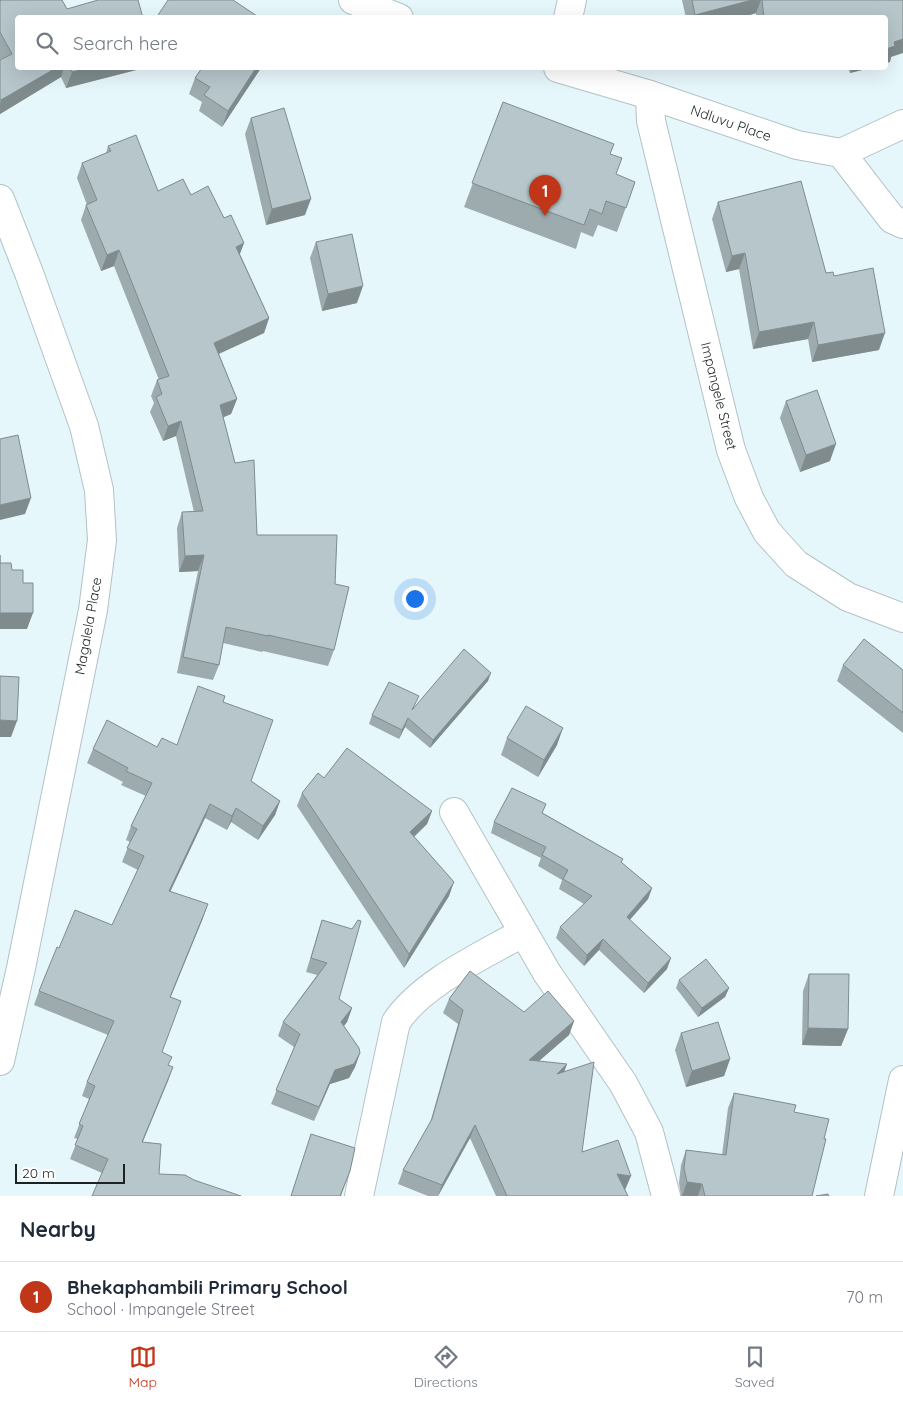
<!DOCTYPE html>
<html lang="en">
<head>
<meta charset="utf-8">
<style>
	body { margin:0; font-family:Quicksand,sans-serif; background:#f2f2f3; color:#1f2937 }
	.scale { position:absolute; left:15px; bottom:12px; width:110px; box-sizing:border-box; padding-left:5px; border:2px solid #1c2224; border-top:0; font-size:14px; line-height:18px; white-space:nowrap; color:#1c2224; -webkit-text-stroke:4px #fff; paint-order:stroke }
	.you { position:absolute; left:414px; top:598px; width:18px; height:18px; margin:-12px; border:4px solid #fff; border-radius:50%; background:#1a73e8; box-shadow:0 0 0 8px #1a73e833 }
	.badge { display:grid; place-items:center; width:32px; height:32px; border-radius:50%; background:#c13618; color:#fff; font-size:16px; font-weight:700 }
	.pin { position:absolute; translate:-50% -41px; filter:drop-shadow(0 1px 2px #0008) }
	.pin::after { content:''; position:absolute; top:26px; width:18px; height:15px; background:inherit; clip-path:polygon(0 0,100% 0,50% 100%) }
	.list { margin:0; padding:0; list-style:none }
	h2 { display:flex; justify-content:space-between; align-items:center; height:65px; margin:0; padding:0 20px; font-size:21px }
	h2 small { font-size:16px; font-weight:400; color:#747a83 }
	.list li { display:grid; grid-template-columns:32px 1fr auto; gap:15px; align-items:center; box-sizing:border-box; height:70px; padding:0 20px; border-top:1px solid #e0e1e3 }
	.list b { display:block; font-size:19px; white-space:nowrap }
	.list p { margin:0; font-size:16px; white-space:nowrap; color:#747a83 }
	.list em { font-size:16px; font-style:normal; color:#747a83 }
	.icon { flex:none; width:28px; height:28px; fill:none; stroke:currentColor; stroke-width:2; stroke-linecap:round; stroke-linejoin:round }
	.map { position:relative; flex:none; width:903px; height:1196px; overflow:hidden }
	.search { position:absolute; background:#fff; box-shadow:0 5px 20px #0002; left:15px; right:15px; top:15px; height:55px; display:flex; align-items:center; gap:12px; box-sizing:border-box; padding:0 18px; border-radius:5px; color:#747a83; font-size:19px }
	.sheet { height:135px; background:#fff }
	nav { display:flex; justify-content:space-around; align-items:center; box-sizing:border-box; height:70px; border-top:1px solid #e0e1e3; background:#fff; font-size:14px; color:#747a83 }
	nav a { display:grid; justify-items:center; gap:2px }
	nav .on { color:#c13618 }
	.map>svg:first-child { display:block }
</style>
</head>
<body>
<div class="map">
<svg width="903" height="1196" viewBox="0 0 903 1196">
	<rect width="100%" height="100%" fill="#e6f7fb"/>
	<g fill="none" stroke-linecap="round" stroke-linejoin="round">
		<g stroke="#b2c2c6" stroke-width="30">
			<g id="minor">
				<path d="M353,0L399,18"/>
				<path d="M568,18L572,0"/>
				<path d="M558,68L650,95L797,145L841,153L903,124"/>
				<path d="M650,95L651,121L731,450L749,498L767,532L796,564L848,597L903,618"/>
				<path d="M841,153L892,219L903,224"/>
				<path d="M0,199L29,273L84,426L99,490L102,540L93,610L21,968L0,1061"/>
				<path d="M454,812L547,973L623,1083L649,1132L666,1196"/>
				<path d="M359,1196L396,1022C422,983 482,956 522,933"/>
				<path d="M879,1196L903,1080"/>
			</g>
		</g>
		<use href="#minor" stroke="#fff" stroke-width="28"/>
	</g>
	<g fill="#9daaae">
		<path d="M682,0H903L891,57L890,62L886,63V18H756V13L740,18H686Z"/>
		<path d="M0,1L18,68H144L66,88L61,77L0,114V60H1L0,59Z"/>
		<path d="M202,68H261L222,127L199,111L202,102L189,94L195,78Z"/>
		<path d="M848,68H870L850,73Z"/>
		<path d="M503,102L610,154L616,175L635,182L617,232L598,225L593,237L581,232L576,249L464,207Z"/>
		<path d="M251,118L305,215L266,225L245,134Z"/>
		<path d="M108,146L158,191L191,195L224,218L244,243L240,254L269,318L264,333L219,354L237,399L231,414L223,417L235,463L257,535L334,650L328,666L263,651L262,652L223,643L219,665L213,680L177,673L198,571L179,572L177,528L182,512H194L176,436L163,441L150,412L154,403L151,396L157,380H159L114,266L101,271L81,220L86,205H87L77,178L82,163L106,153Z"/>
		<path d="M718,202L826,273L834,276L879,350L812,362L808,339L753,349L739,269L726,272L712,219Z"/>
		<path d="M316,242L357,303L322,311L310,258Z"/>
		<path d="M786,401L830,461L800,472L780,418Z"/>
		<path d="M843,665L903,670V733L837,681Z"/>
		<path d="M488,681L430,748L405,727L399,739L369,724L372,715L415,707Z"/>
		<path d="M223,702L251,781L280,801L275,815L258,840L231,822L227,830L205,818L170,891L203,918L170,997L162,1052L169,1065L168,1081L102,1173L70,1159L78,1139L74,1138L89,1099L82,1096L87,1082L108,1035L34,1005L39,991L59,948L112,925L138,870L122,862L130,842L126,840L131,826L146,796L121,785L123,782L87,763L93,749L157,747L177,745Z"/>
		<path d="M507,738L557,745L538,777L501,755Z"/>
		<path d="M324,778L432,811L427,824L414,837L449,896L404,968L297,806L302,793Z"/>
		<path d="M543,813L623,859L621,862L652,888L648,899L630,920L667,969L644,993L599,950L584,966L556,938L560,927L584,904L559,889L562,880L538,866L541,858L491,833L494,822Z"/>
		<path d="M322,920L339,999L352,1008L347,1022L344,1026L360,1053L355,1067L349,1078L330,1084L314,1121L271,1104L294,1047L278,1036L283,1022L317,975L306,972Z"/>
		<path d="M809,974L848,1029L841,1046L802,1045L803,991Z"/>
		<path d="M679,980L729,988L725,997L698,1017L676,988Z"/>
		<path d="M449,999L574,1021L569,1035L539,1061L564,1072L582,1152L625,1190L628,1196H496L470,1138L438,1196H428L398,1184L403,1170L430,1123L458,1024L443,1013Z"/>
		<path d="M681,1033L730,1059L724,1076L686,1087L675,1050Z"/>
		<path d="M734,1093L794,1112L812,1196H681L679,1183L681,1165L686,1150L722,1155L728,1108Z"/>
		<path d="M311,1134L350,1171L341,1196H291Z"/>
	</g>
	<g fill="#7f8b8d">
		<path d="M752,0H761L756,13L740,18H694L695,15Z"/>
		<path d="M903,39V53L891,57L890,62L886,63V49L894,42Z"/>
		<path d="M56,68H64L61,77L0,114V104L1,100Z"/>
		<path d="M90,68H144L66,88L72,72Z"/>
		<path d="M256,68H261L222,127L228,111Z"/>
		<path d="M852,68H870L850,73Z"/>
		<path d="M311,199L305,215L266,225L272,209Z"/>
		<path d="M244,243L238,258L236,247Z"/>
		<path d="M119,250L114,266L101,271L107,255Z"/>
		<path d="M745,253L739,269L726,272L732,256Z"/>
		<path d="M363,286L357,303L322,311L328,294Z"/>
		<path d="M269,318L264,333L209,358L214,343Z"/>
		<path d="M814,322L808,339L753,349L759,332Z"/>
		<path d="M885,333L879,350L812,362L818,345Z"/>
		<path d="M237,399L231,414L215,421L220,405Z"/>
		<path d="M181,421L176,436L163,441L168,426Z"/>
		<path d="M836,444L830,461L800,472L806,455Z"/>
		<path d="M31,498L25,514L0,520V505Z"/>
		<path d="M204,555L198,571L179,572L185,556Z"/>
		<path d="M0,613H33L27,629H0Z"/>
		<path d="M491,673L488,681L430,748L433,740Z"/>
		<path d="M408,718L405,727L399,739L402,730Z"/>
		<path d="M0,720L17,721L11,737H0Z"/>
		<path d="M563,728L557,745L538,777L544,760Z"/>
		<path d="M280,801L275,815L258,840L263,826Z"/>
		<path d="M210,804L205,818L164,905L169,891Z"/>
		<path d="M236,808L231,822L227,830L232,816Z"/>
		<path d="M432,811L427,824L405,845L410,832Z"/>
		<path d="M454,882L449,896L404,968L409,954Z"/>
		<path d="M652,888L648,899L623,927L627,917Z"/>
		<path d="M208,904L203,918L165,1011L170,997Z"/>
		<path d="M603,939L599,950L584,966L587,955Z"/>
		<path d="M671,958L667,969L644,993L648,983Z"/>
		<path d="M729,988L725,997L698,1017L702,1008Z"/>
		<path d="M352,1008L347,1022L336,1036L341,1022Z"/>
		<path d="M574,1021L569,1035L524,1074L529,1060Z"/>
		<path d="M808,1028L848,1029L841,1046L802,1045Z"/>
		<path d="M360,1053L355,1067L349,1078L330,1084L314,1121L335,1070Z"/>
		<path d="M730,1059L724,1076L686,1087L692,1071Z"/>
		<path d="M567,1064L562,1078L557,1074Z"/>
		<path d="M173,1067L168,1081L137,1156L142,1142Z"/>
		<path d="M475,1125L470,1138L438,1196L442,1185Z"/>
		<path d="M617,1174L631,1176L625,1190L612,1188Z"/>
		<path d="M687,1182L702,1184L698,1196H682Z"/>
	</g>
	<g fill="#b6c6ca" stroke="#7f8b8d">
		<path d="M1,0H62L67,9L98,0H138L143,18H18V68H56L1,100L0,99V60L12,54L0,32V1Z"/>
		<path d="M168,0H233L260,18H156Z"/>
		<path d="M692,0H752L695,15Z"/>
		<path d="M762,0H903V39L894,42L895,46L886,49V18H764Z"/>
		<path d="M70,68H90L72,72Z"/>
		<path d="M202,68H256L228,111L204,95L210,87L195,78Z"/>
		<path d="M503,102L614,144L610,154L622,158L616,174L635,182L626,208L606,201L602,214L590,209L584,225L472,183Z"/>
		<path d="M284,108L311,199L272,209L251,118Z"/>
		<path d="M136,135L158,191L183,179L191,195L208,186L224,218L231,215L244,243L236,247L269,318L214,343L237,399L220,405L235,463L254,460L257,535H337L335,584L349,587L334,650L268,635V636L226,627L219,665L183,657L204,555L185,556L182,512L203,511L181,421L168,426L156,397L162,394L157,380L169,376L119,250L107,255L86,205L97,200L82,163L111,151L108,146Z"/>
		<path d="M801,181L826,273L833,272L834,276L873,268L885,333L818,345L814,322L759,332L745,253L732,256L718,202Z"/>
		<path d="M352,234L363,286L328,294L316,242Z"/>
		<path d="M817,390L836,444L806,455L786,401Z"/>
		<path d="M18,435L31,498L0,505V439Z"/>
		<path d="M0,555V563H11L12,570H23V583H33V613H0Z"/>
		<path d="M864,639L903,670V713L843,665Z"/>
		<path d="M464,649L491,673L433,740L408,718L402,730L372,715L389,682L419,696L412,710Z"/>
		<path d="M0,676L19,677L17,721L0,720Z"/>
		<path d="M198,686L225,696L223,702L273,720L251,781L280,801L263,826L236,808L232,816L210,804L169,891L208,904L170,997L181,1001L162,1052L172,1057L168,1065L173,1067L142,1142L161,1144L159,1174L185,1175L194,1180L241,1196H92L108,1159L75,1145L83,1126L79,1124L95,1086L87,1082L114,1021L39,991L57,947L59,948L75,910L112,925L144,856L127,848L137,829L131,826L152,783L126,771L128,768L93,749L107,720L157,747L162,738L177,745Z"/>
		<path d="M526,706L563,728L544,760L507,738Z"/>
		<path d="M347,748L432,811L410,832L454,882L409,954L302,793L318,773L324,778Z"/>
		<path d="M512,788L546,804L542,813L623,859L621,862L652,888L627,917L671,958L648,983L603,939L587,955L560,927L592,896L563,879L568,870L542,855L546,847L494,822Z"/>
		<path d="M322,920L352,929L358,920L361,921L339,999L352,1008L341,1022L359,1048L360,1053L354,1064L335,1070L319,1107L276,1090L300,1034L283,1022L327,963L311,958Z"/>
		<path d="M706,959L729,988L702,1008L679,980Z"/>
		<path d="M470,971L524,1012L548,991L574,1021L529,1060L567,1064L557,1074L594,1062L582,1152L618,1140L631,1176L617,1174L628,1196H507L475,1125L442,1185L403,1170L432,1119L463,1010L449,999Z"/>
		<path d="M809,974H849L848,1029L808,1028Z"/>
		<path d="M718,1022L730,1059L692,1071L681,1033Z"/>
		<path d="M734,1093L796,1105L794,1112L829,1119L824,1139H826L812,1196H705L702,1184L687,1182L684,1168L686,1150L726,1155Z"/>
		<path d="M311,1134L355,1148L350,1171L340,1196H291Z"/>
		<path d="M828,1194L829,1196H816Z"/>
	</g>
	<g text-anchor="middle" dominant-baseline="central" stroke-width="5" stroke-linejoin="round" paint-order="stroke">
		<g font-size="14" fill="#1c2224" stroke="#fff">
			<text transform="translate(731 123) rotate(19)">Ndluvu Place</text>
			<text transform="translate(719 396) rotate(76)">Impangele Street</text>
			<text transform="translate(88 626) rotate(-80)">Magalela Place</text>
		</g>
	</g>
</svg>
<div class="scale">20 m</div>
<div class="you"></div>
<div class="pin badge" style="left:545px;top:216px">1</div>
<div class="search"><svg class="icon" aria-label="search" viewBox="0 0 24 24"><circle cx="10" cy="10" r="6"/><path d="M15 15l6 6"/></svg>Search here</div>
</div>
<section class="sheet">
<h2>Nearby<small></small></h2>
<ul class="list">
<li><span class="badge">1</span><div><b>Bhekaphambili Primary School</b><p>School · Impangele Street</p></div><em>70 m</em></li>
</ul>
</section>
<nav>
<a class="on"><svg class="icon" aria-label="map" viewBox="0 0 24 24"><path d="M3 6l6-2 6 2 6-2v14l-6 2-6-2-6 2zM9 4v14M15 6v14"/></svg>Map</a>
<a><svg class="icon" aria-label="directions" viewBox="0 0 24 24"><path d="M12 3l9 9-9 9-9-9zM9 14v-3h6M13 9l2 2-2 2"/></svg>Directions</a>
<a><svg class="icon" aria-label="saved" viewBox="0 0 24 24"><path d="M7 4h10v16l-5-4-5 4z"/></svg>Saved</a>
</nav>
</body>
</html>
